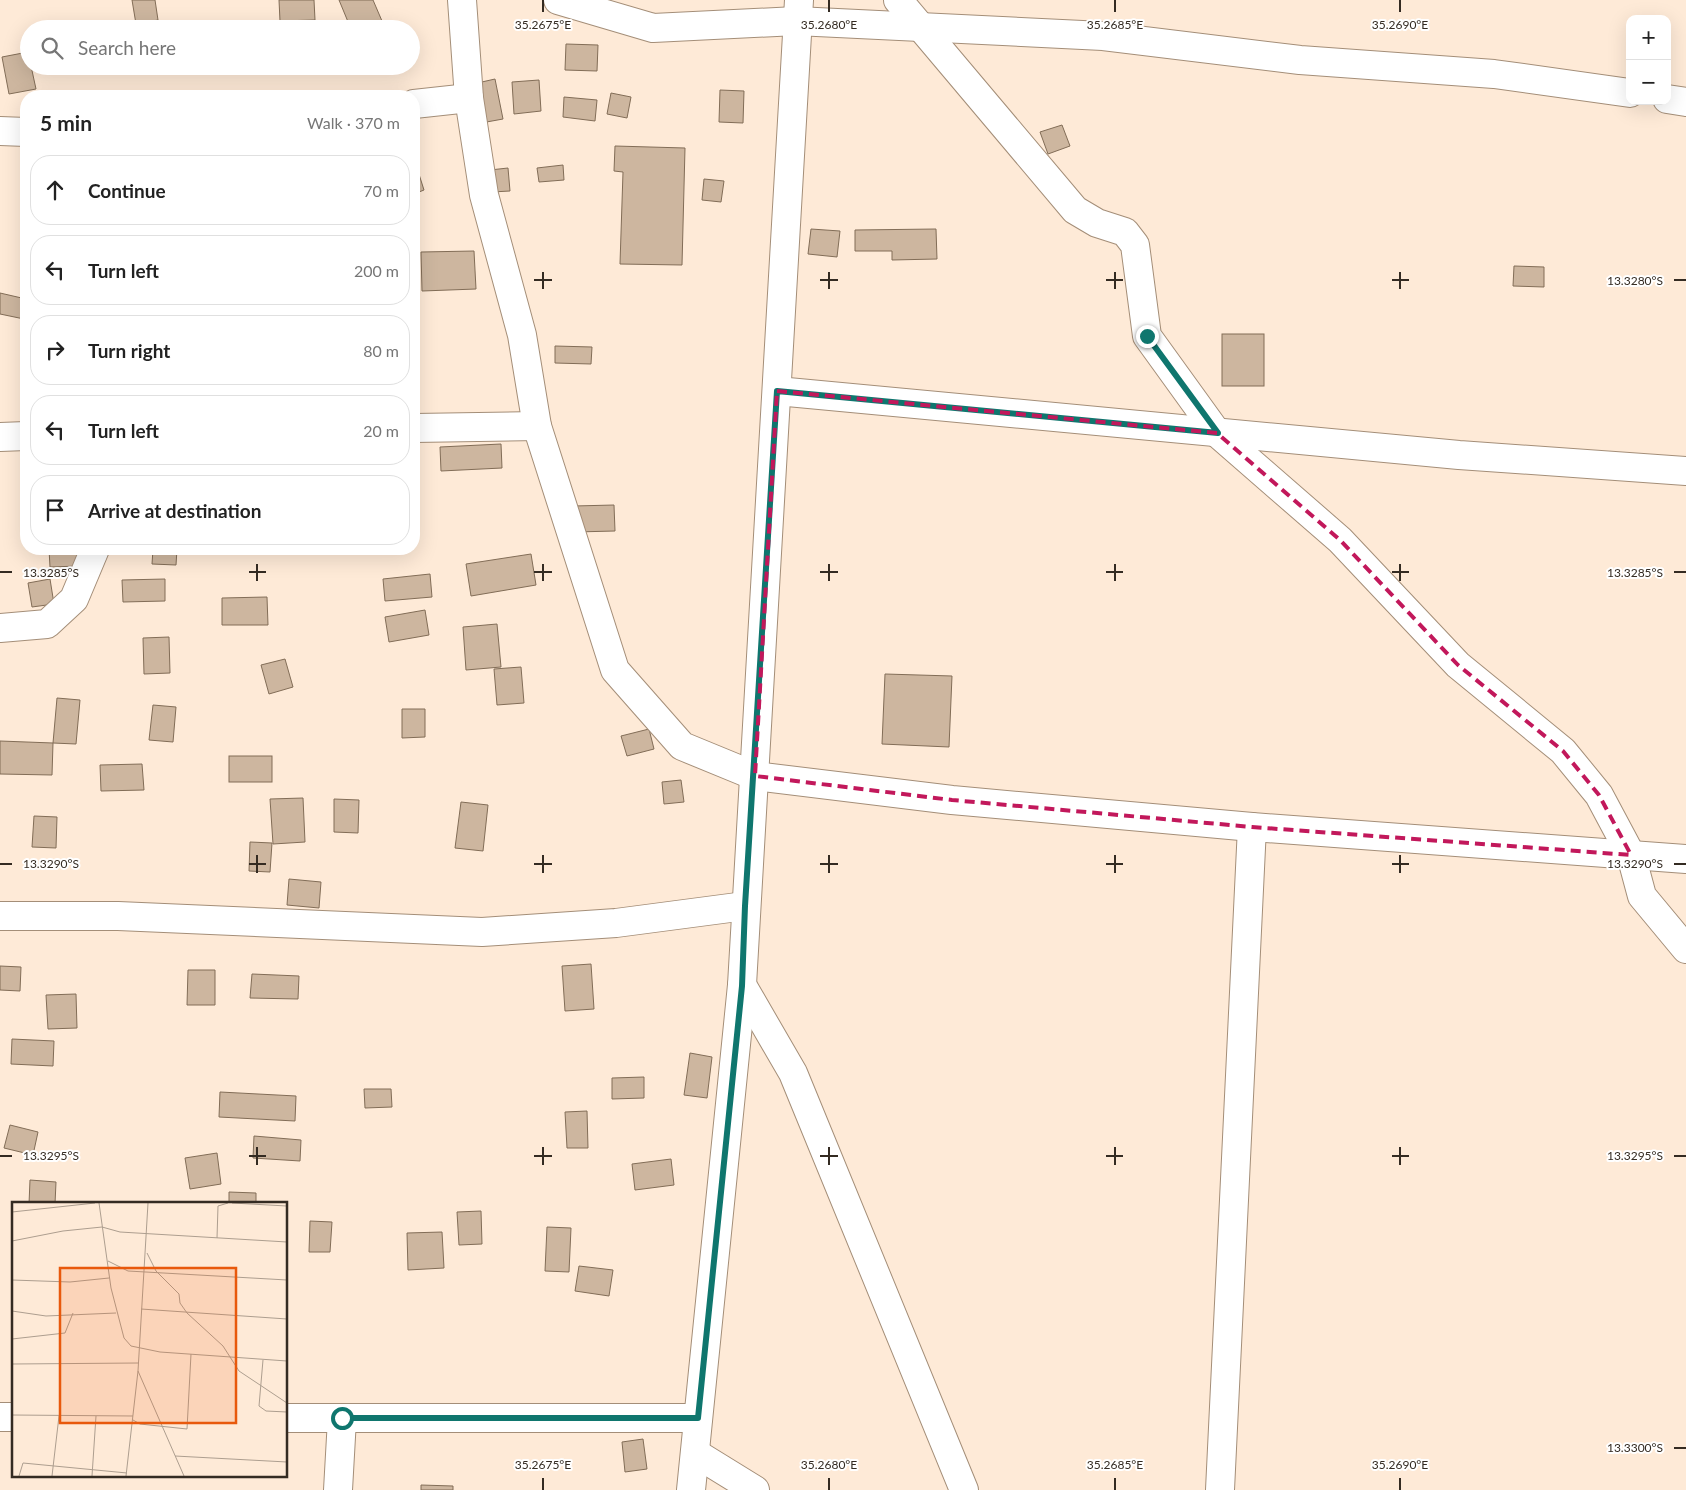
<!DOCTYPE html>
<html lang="en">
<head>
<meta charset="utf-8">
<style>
	body { margin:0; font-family:Lato,sans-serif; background:#f6f6f6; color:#222 }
	.controls { position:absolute; right:15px; top:15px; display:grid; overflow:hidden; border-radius:10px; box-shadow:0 5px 20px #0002 }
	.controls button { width:45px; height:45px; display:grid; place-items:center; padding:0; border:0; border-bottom:1px solid #e0e0e0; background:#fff; color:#222; font:25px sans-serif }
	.stop { position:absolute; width:15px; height:15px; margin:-11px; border:4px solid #0f766e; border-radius:50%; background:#fff }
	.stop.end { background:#0f766e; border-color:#fff; box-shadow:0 1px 5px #0008 }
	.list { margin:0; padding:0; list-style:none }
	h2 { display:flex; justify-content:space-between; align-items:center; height:65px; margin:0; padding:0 20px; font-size:21px }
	h2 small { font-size:16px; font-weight:400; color:#767676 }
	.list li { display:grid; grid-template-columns:32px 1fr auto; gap:15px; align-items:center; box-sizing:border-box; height:70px; margin:0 10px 10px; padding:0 10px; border:1px solid #e0e0e0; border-radius:20px }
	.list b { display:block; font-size:19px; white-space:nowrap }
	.list em { font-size:16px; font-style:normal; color:#767676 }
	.icon { flex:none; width:28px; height:28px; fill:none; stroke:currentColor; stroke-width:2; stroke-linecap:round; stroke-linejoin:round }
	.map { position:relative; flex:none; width:1686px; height:1490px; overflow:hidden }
	.search { position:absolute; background:#fff; box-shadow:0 5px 20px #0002; left:20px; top:20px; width:400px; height:55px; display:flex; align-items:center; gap:12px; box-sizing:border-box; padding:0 18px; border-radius:28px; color:#767676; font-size:19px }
	.panel { position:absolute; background:#fff; box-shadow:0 5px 20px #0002; left:20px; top:90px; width:400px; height:465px; border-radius:20px }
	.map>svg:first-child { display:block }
</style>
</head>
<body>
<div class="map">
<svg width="1686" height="1490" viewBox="0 0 1686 1490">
	<rect width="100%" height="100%" fill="#feead7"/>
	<g fill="#cdb69f" stroke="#826d57">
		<path d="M132,0H155L158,20L136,24Z"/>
		<path d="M279,0H314L315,20L280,21Z"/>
		<path d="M339,0H373L382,21L364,29H351Z"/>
		<path d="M566,44L598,45L597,71L565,70Z"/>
		<path d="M28,52L29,66H31L36,89L9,94L2,57Z"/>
		<path d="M495,79L503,119L481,123L473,84Z"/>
		<path d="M539,80L541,111L514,114L512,82Z"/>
		<path d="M720,90L744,91L743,123L719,122Z"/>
		<path d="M611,93L631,97L627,118L607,114Z"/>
		<path d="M564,97L597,100L595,121L563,117Z"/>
		<path d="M1062,125L1070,146L1048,154L1040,132Z"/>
		<path d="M615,146L685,148L682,265L620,264L623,172L614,171Z"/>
		<path d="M563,165L564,180L539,182L537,168Z"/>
		<path d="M417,168L424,190L414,194V169Z"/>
		<path d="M508,168L510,191L492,192L490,170Z"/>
		<path d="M704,179L724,181L721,202L702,200Z"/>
		<path d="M811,229L840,231L837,257L808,254Z"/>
		<path d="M936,229L937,259L892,260V251H855V230Z"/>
		<path d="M474,251L476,289L422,291L421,252Z"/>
		<path d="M1514,266L1544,267V287L1513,286Z"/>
		<path d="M0,293L26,299L24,319L0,314Z"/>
		<rect x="1222" y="334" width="42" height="52"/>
		<path d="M555,346L592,347L591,364L555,363Z"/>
		<path d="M501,444L502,468L441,471L440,447Z"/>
		<path d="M614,505L615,531L575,532L574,506Z"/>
		<path d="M49,549H79V566L50,567Z"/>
		<path d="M153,549H177L176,565L152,564Z"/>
		<path d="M531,554L536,585L471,596L466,564Z"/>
		<path d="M430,574L432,597L385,601L383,579Z"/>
		<path d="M50,579L54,604L32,607L28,583Z"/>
		<path d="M165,579V601L123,602L122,580Z"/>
		<path d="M267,597L268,625H222V598Z"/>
		<path d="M425,610L429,635L389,642L385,617Z"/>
		<path d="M497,624L501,667L466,670L463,627Z"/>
		<path d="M169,637L170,673L144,674L143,638Z"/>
		<path d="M285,659L293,687L269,694L261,665Z"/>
		<path d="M521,667L524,703L497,705L494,669Z"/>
		<path d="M885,674L952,676L949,747L882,744Z"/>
		<path d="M57,698L80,700L76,744L53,743Z"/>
		<path d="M153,705L176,707L173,742L149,740Z"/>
		<path d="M402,709H425V737L402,738Z"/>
		<path d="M649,729L654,749L627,756L621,736Z"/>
		<path d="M0,741L53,743L52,775L0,774Z"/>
		<rect x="229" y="756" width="43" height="26"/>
		<path d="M142,764L144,790L101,791L100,765Z"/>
		<path d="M681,780L684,802L664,804L662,782Z"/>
		<path d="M303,798L305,842L273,844L270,799Z"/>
		<path d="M334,799L359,800L358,833L334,832Z"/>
		<path d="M461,802L488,805L483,851L455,848Z"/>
		<path d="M34,816L57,817L56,848L32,847Z"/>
		<path d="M250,842L272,843L270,872L249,871Z"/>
		<path d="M289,879L321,882L319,908L287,905Z"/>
		<path d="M591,964L594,1009L565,1011L562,966Z"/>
		<path d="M0,966L21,967L20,991L0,990Z"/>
		<path d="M188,970H215V1005H187Z"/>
		<path d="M252,974L299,976L298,999L250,998Z"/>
		<path d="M76,994L77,1028L48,1029L46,995Z"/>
		<path d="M12,1039L54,1041L53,1066L11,1064Z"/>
		<path d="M690,1053L712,1057L707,1098L684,1095Z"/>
		<path d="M644,1077V1098L612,1099V1078Z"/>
		<path d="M364,1089H391L392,1107L365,1108Z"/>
		<path d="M220,1092L296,1096L295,1121L219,1117Z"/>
		<path d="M587,1111L588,1148H567L565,1112Z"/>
		<path d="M10,1125L38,1132L33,1155L4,1148Z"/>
		<path d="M254,1136L301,1140L300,1161L253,1158Z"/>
		<path d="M217,1153L221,1184L190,1189L185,1158Z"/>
		<path d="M671,1159L674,1185L635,1190L632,1164Z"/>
		<path d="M30,1180L56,1182L55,1204H29Z"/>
		<path d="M229,1192L256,1193V1204H229Z"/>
		<path d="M481,1211L482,1244L459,1245L457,1212Z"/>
		<path d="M310,1221L332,1222L330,1252H309Z"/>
		<path d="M547,1227L571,1228L569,1272L545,1271Z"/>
		<path d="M442,1232L444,1268L408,1270L407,1233Z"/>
		<path d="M579,1266L613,1270L609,1296L575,1291Z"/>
		<path d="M643,1439L647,1469L625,1472L622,1442Z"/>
		<path d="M421,1485L453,1486V1490H421Z"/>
	</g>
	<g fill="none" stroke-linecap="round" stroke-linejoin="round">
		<g stroke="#a48e78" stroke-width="30">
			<g id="minor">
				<path d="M462,0L469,98L484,195L522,335L537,426L615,670L682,746L755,776L952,800L1252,827L1686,859"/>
				<path d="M558,0L653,28L796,21L1103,36L1300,60L1494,74L1630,93"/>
				<path d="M898,0L1075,210L1097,223L1125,232L1135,245L1147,336L1217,433L1340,540L1458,665L1563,751L1599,795L1631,855L1642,896L1686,949"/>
				<path d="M1667,99L1686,102"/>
				<path d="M414,104L469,98"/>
				<path d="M0,131L26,132"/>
				<path d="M777,391L1459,455L1686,471"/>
				<path d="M414,428L537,426"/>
				<path d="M0,437L26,436"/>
				<path d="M0,628L47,624L74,599L95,549"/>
				<path d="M0,916H118L482,932L616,923L745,906"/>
				<path d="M742,985L793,1073L964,1490"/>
				<path d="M0,1417H14"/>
				<path d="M286,1418H698"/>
				<path d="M695,1453L755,1490"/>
				<path d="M338,1490L342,1419"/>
				<path d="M691,1490L742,985L799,0"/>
				<path d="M1220,1490L1252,827"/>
			</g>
		</g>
		<use href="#minor" stroke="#fff" stroke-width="28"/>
	</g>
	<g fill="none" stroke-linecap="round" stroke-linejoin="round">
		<path stroke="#0f766e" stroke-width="6" d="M342,1418H698L742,986L745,906L777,391L1218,433L1147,336"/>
	</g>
	<path fill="none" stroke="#c2185b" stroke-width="4" stroke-dasharray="10 6" stroke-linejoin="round" d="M777,391L1217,433L1340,540L1458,665L1563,751L1599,795L1631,855L1252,827L952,800L755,776Z"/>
	<path fill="none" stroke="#342b22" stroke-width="2" d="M543,0V12M829,0V12M1115,0V12M1400,0V12M543,272V289M829,272V289M1115,272V289M1400,272V289M534,280H552M820,280H838M1106,280H1123M1392,280H1409M1674,280H1686M257,564V581M543,564V581M829,564V581M1115,564V581M1400,564V581M0,572H12M249,572H266M534,572H552M820,572H838M1106,572H1123M1392,572H1409M1674,572H1686M257,855V873M543,855V873M829,855V873M1115,855V873M1400,855V873M0,864H12M249,864H266M534,864H552M820,864H838M1106,864H1123M1392,864H1409M1674,864H1686M257,1147V1165M543,1147V1165M829,1147V1165M1115,1147V1165M1400,1147V1165M0,1156H12M249,1156H266M534,1156H552M820,1156H838M1106,1156H1123M1392,1156H1409M1674,1156H1686M1674,1448H1686M543,1478V1490M829,1478V1490M1115,1478V1490M1400,1478V1490"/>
	<g transform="translate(12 1202)">
		<rect width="275" height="275" fill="#feead7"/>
		<path fill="none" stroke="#ad9e8f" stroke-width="1" d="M87,1L99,86L112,136L119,144L148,150L275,159M220,1L275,4M0,10L83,1M205,36L206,4L216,1M0,39L51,29L90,25L108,30L275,40M135,51L144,69L167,92L168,101L175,111L211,144L227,169L275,201M96,59L116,69L275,78M0,78L58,80L97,76M129,107L275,117M0,109L34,114L104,111M0,137L53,131L61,111M251,158L247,204L254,209L275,210M0,162L126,161M126,169L172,274M0,213L121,214M121,218L128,222L175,227L179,152M163,254L275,260M7,274L11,261L115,271M40,274L47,214M80,274L84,214M114,274L126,169L136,1"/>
		<path fill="#e8590c" fill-opacity="0.15" stroke="#e8590c" stroke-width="2.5" d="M48,66H224V221H48Z"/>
		<rect width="275" height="275" fill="none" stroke="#342b22" stroke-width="2.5"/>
	</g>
	<g font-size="12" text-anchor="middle" fill="#342b22" stroke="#fff" stroke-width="4" stroke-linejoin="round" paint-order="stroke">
		<text x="543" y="29">35.2675°E</text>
		<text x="829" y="29">35.2680°E</text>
		<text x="1115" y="29">35.2685°E</text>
		<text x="1400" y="29">35.2690°E</text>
		<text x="1635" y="285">13.3280°S</text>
		<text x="51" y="577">13.3285°S</text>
		<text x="1635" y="577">13.3285°S</text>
		<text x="51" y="868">13.3290°S</text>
		<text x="1635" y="868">13.3290°S</text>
		<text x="51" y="1160">13.3295°S</text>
		<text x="1635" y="1160">13.3295°S</text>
		<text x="1635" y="1452">13.3300°S</text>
		<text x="543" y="1469">35.2675°E</text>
		<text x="829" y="1469">35.2680°E</text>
		<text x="1115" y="1469">35.2685°E</text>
		<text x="1400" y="1469">35.2690°E</text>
	</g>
</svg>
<div class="controls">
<button>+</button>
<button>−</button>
</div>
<div class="stop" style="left:342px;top:1418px"></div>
<div class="stop end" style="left:1147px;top:336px"></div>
<div class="search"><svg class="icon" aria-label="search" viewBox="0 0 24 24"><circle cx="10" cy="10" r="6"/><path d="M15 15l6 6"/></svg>Search here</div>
<section class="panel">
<h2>5 min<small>Walk · 370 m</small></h2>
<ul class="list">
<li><svg class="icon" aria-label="ahead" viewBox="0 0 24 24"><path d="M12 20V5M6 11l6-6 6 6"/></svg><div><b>Continue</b></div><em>70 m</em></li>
<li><svg class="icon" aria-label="left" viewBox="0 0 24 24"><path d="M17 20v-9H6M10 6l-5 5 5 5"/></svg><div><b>Turn left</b></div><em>200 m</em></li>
<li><svg class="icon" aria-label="right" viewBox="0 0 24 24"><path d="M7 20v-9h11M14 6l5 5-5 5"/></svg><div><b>Turn right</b></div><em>80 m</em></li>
<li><svg class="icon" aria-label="left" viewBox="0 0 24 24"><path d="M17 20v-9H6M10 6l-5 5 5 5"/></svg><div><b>Turn left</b></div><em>20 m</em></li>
<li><svg class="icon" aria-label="arrive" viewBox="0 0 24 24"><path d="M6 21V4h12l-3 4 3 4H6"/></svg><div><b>Arrive at destination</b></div></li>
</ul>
</section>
</div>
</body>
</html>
